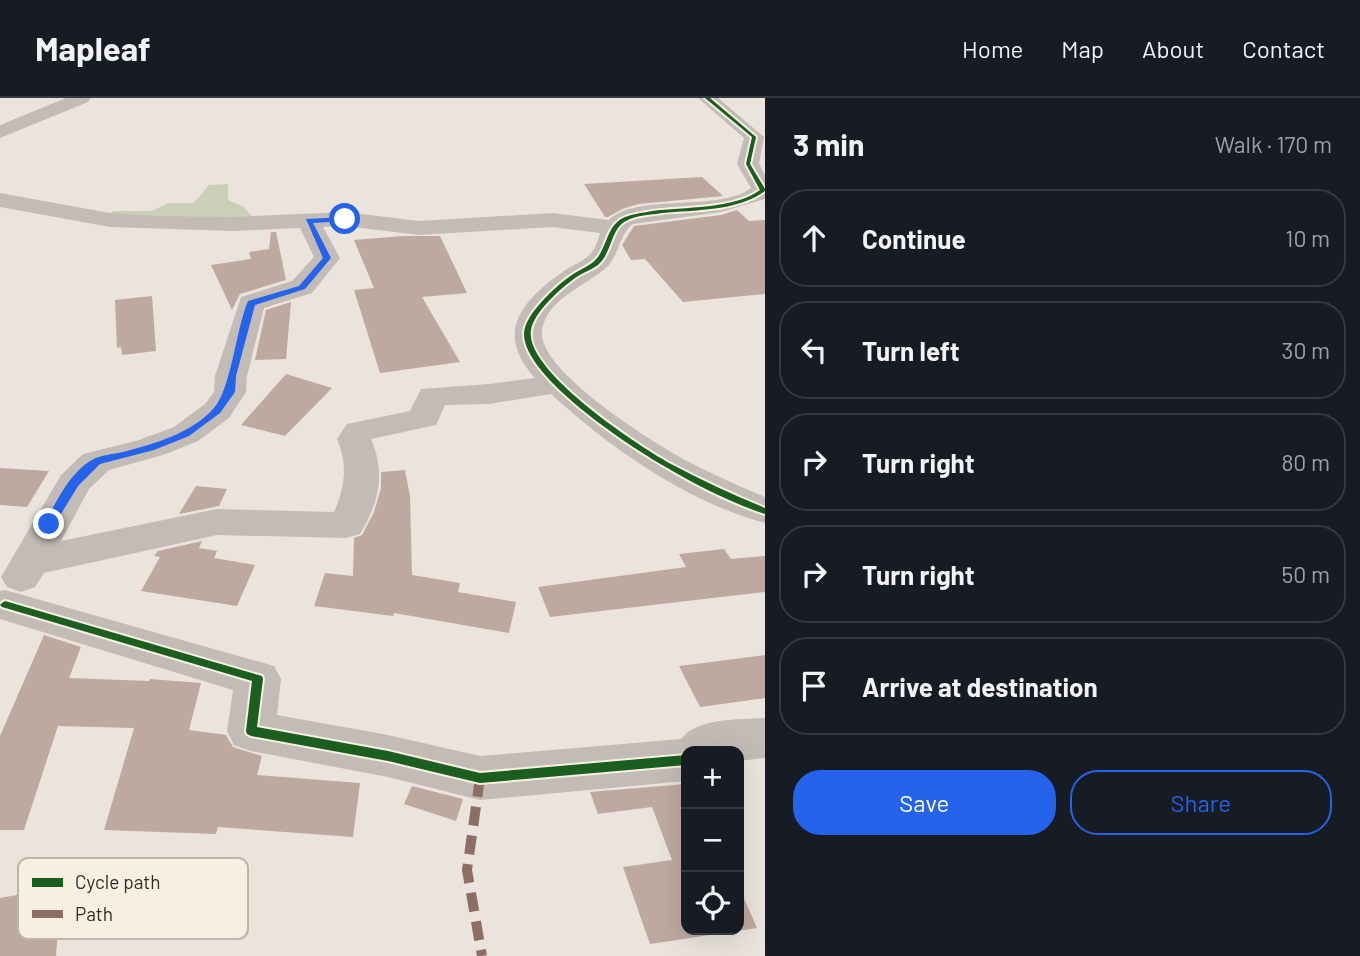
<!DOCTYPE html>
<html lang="en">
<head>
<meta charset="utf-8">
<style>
	body { margin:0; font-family:Barlow,sans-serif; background:#242831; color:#f1f3f6 }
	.controls { position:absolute; right:21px; bottom:21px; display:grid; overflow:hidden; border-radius:14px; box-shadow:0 7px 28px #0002 }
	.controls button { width:63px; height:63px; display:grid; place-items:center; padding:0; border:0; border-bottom:2px solid #363941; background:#171b24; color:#f1f3f6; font:35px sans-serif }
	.stop { position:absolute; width:21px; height:21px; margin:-16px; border:5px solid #2563eb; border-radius:50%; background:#fff }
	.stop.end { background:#2563eb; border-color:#fff; box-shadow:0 2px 7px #0008 }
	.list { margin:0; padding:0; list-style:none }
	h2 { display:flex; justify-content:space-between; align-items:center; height:91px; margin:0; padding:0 28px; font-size:30px }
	h2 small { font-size:23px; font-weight:400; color:#9ea1a6 }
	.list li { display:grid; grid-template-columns:46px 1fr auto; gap:21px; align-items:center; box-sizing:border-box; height:98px; margin:0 14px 14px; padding:0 14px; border:2px solid #363941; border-radius:28px }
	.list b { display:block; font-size:26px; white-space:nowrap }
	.list em { font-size:23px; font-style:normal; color:#9ea1a6 }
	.actions { display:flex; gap:14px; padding:21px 28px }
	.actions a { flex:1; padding:16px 0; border:2px solid #2563eb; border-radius:28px; text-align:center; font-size:24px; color:#2563eb }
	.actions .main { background:#2563eb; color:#fff }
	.icon { flex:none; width:38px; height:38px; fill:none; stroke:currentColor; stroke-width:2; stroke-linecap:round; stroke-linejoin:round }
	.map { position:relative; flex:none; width:765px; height:858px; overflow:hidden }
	header { display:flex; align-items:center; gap:42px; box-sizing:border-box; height:98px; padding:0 35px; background:#171b24; border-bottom:2px solid #363941 }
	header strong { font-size:33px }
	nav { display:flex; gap:38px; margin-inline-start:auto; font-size:24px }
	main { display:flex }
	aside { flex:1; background:#171b24 }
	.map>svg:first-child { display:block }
</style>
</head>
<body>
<header>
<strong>Mapleaf</strong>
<nav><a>Home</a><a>Map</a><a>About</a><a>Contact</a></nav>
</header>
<main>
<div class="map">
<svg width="765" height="858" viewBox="0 0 765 858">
	<rect width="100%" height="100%" fill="#eae4dd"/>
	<path fill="#cacfb7" d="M228,86V102L244,109L256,123L105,118L114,113H152L168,105H194L209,87Z"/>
	<g fill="#bda99f">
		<path d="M702,79L723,98L639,106L622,111L608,119H605L584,86Z"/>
		<path d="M737,112L749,123L765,122V196L683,204L645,161L631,162L622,147L634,128L721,117Z"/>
		<path d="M271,134H276L286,182L240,196L232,212L211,167L251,161L249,154L269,151Z"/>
		<path d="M403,138H440L467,195L422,199L460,264L380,275L354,192L374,190L354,142Z"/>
		<path d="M152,198L156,253L122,257L121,249L117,250L115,202Z"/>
		<path d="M291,204L286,261L255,262L266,212Z"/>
		<path d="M286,276L332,290L285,338L241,327Z"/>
		<path d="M0,370L49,373L27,409L0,407Z"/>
		<path d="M405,372L410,398L412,477L460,485L458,494L516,504L509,535L394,515L393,518L314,508L325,475L353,478L354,440L362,437L374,414L381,390V374Z"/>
		<path d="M196,388L227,391L219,408L179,416Z"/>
		<path d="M202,443L199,450L217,453L214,460L255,467L237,508L141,493L160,459L154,458L158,453Z"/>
		<path d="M724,451L731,461L765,458V494L550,519L538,489L686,469L679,456Z"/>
		<path d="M44,537L81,549L69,580L149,583L150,581L201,585L189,632L226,637L233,649L262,658L257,677L360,685L353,739L218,729L216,736L104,732L134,630L58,628L24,732H0V638Z"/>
		<path d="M765,557V600L700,609L679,568Z"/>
		<path d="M686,686V832H739V789L757,830L650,846L623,769L672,762L652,709L598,716L590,694Z"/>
		<path d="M412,688L463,701L456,723L404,706Z"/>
		<path d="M61,789L56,858H0V800Z"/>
	</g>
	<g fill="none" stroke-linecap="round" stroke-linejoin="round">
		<g fill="#c3bcb6" fill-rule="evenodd">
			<path d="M66,0H91L88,4L0,40V27Z"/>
			<path d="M698,0H718L764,39L759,66L765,77V101L721,114L633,126C619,136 619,158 606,170C585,188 547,201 542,232C536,272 651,343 683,361C709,375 737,387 765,399V425C687,404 610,350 551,296L489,306L445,307L436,327L371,341C386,375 379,405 360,436L346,440L217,437L44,475L35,489L21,494L7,489L1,479L61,377L83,356L139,342L174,329L205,306L214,294L215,278L241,199L292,183L314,159L300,130L232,133L110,129L0,109V95L110,115L154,118L232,119L345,114L419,123L552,115L609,122C639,94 718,115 751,90L737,66L744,40ZM345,128L419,137L552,129L600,135C598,142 596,150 591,155C584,164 572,167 564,173C521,203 494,235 535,280L489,286L421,291L410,313L347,326L337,341C348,366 345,390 334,414L217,411L61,443L89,391L109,372L163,357L198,343L229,320L246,294L247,278L264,210L312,195L340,160L323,129Z"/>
			<path d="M5,492L274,568L281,581L277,617L388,637L480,658L681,641C699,619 739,622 765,620V660L739,663V653H686V683L480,702L388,679L251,653L234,647L227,633L233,592L0,521V493Z"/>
		</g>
		<path stroke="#8d6e63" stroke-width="10" stroke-dasharray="19 10" stroke-linecap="butt" d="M480,680L467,772L482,858"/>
		<g stroke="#f8efe3" stroke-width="4">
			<g id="cycleway">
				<path d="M705,0H710L756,39L750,66L765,91V93C739,113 694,112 662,115C651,117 636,117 626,123C611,130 612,155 598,167C591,172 582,175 575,180C560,191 534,214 531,232C524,273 640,349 673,367C703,383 734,397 765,410V416C731,405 694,386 664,368C629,348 524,279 524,236C524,217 555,189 569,179C577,173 585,170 592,165C607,154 605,131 621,121C630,116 642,115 652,113C683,109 735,111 760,92L746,66L752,39Z"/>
				<path d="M5,503L262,578L263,581L257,629L388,653L480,675L686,657V667L480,685L388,663L251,638L247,636L246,633L252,583L2,509L0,507L2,505Z"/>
			</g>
		</g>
		<use href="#cycleway" fill="#1b5e20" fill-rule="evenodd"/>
	</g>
	<path fill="#2563eb" d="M348,119L345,123L313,125L331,160L305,191L255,207L236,278L235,294L220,315L189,338L154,352L100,366L78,388L53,429H45L44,426C56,405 69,375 92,362C100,357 114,356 123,354C154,346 192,335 214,310C231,291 236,231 248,203L299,188L323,160L306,121Z"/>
	<rect x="18" y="760" width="230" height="81" rx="10" fill="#f8efe3" stroke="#bdb4aa" stroke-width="2"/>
	<rect x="32" y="780" width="31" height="9" fill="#1b5e20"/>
	<rect x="32" y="812" width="31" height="8" fill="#8d6e63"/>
	<g font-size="19" fill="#332a25">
		<text x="75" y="791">Cycle path</text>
		<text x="75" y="823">Path</text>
	</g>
</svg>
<div class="controls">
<button>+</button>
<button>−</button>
<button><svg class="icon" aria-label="locate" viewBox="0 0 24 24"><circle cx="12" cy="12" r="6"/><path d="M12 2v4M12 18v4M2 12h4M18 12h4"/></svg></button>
</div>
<div class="stop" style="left:345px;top:121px"></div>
<div class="stop end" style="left:49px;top:426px"></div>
</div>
<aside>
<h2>3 min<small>Walk · 170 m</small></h2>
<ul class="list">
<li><svg class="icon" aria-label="ahead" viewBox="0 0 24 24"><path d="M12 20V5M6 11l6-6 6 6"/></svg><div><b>Continue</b></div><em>10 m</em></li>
<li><svg class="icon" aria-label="left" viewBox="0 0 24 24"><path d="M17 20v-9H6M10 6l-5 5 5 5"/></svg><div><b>Turn left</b></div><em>30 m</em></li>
<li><svg class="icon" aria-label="right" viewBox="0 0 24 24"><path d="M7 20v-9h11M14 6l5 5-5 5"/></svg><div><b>Turn right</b></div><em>80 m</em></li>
<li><svg class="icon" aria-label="right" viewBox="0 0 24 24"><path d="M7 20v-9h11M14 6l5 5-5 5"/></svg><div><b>Turn right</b></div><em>50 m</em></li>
<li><svg class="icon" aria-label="arrive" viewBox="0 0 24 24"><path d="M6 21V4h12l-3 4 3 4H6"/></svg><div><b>Arrive at destination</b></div></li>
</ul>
<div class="actions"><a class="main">Save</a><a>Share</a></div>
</aside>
</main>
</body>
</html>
